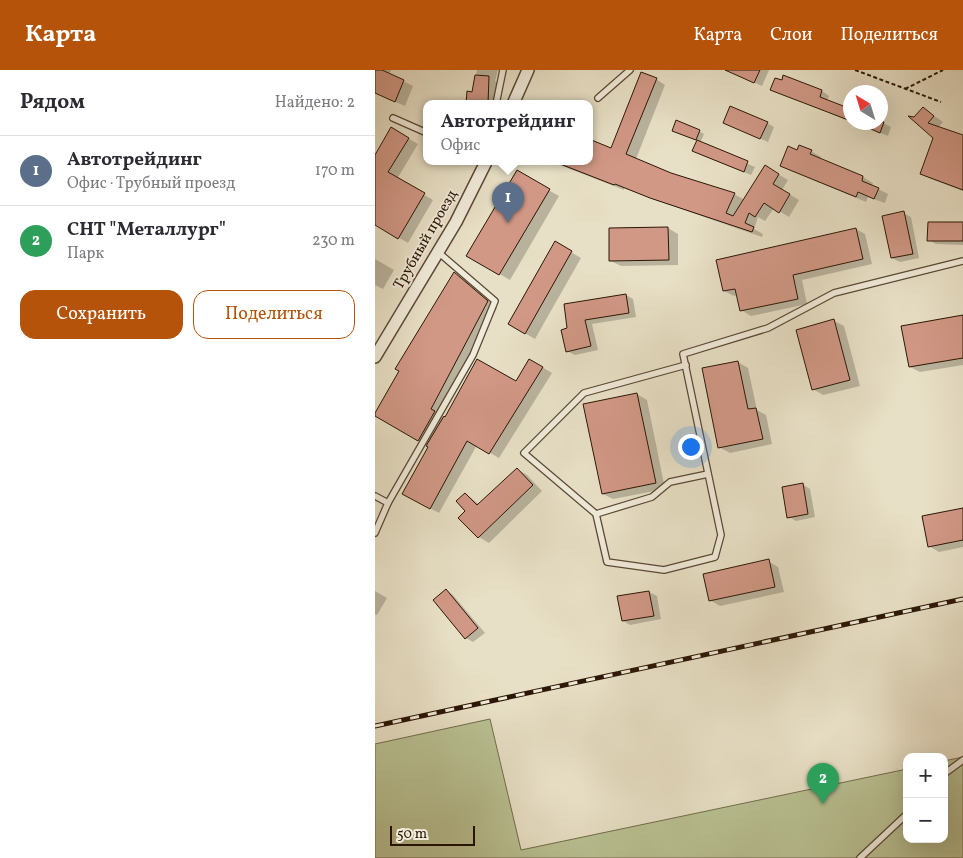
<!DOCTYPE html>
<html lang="ru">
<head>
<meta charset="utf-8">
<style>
	body { margin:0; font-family:Vollkorn,serif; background:#f2f2f3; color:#2b2b33 }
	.controls { position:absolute; right:15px; bottom:15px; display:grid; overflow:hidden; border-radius:10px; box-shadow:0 5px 20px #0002 }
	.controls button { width:45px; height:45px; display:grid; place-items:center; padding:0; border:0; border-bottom:1px solid #e1e1e2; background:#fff; color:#2b2b33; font:25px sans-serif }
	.compass { position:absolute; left:468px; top:15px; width:45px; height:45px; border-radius:50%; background:#fff; box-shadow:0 5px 20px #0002; rotate:322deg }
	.scale { position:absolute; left:15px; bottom:12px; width:85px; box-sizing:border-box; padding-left:5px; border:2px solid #2b1605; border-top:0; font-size:14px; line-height:18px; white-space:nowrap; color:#2b1605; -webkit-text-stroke:4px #f0ebda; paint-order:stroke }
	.you { position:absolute; left:315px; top:376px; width:18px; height:18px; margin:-12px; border:4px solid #fff; border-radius:50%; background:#1a73e8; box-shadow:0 0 0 8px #1a73e833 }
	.badge { display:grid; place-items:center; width:32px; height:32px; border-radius:50%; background:#b45309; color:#fff; font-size:16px; font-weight:700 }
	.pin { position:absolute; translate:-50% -41px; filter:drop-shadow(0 1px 2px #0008) }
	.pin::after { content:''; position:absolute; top:26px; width:18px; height:15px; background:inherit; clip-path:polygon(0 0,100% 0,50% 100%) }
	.popup { position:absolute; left:48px; top:30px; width:170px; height:65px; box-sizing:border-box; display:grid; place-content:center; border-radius:10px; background:#fff; filter:drop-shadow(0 1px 4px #0005); font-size:16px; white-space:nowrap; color:#7c7c81 }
	.popup b { font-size:19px; color:#2b2b33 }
	.popup::after { content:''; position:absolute; left:50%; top:100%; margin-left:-10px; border:10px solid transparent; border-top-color:#fff }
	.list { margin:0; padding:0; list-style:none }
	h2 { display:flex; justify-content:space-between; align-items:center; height:65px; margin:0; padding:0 20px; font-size:21px }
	h2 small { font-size:16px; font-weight:400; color:#7c7c81 }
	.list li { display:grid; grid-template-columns:32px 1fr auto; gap:15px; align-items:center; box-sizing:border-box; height:70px; padding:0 20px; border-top:1px solid #e1e1e2 }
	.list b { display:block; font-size:19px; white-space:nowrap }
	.list p { margin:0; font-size:16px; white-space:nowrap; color:#7c7c81 }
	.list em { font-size:16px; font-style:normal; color:#7c7c81 }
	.actions { display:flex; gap:10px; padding:15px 20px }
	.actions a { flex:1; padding:11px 0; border:1px solid #b45309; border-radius:15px; text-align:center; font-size:18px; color:#b45309 }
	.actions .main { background:#b45309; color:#fff }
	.map { position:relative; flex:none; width:588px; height:788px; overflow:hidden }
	header { display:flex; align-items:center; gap:30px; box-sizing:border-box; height:70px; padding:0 25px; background:#b45309; color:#fff }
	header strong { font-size:24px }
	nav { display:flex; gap:28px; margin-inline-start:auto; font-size:18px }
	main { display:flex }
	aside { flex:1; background:#fff }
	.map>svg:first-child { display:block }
</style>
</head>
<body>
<header>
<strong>Карта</strong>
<nav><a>Карта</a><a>Слои</a><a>Поделиться</a></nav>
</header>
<main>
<aside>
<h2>Рядом<small>Найдено: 2</small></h2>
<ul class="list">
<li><span class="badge" style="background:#5c6f8a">1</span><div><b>Автотрейдинг</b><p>Офис · Трубный проезд</p></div><em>170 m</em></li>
<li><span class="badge" style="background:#2e9e5b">2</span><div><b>СНТ &quot;Металлург&quot;</b><p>Парк</p></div><em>230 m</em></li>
</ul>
<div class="actions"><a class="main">Сохранить</a><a>Поделиться</a></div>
</aside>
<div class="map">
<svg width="588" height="788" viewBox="0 0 588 788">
	<rect width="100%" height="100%" fill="#e8e0c6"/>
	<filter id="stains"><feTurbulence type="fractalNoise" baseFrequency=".004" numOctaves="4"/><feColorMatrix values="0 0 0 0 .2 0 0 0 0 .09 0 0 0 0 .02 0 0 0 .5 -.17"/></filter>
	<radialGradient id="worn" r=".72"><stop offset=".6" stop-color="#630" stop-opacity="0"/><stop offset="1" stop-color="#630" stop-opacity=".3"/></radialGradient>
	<path fill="#b9c193" stroke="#726c4c" d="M115,649L146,780L532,699V769H569V691L588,687V788H0V674Z"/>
	<g fill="#0003">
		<path d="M0,0H16L14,4L38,16L30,36L0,23Z"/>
		<path d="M102,0H123L120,11L123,13V34H92L93,23H98Z"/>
		<path d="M350,0H394L387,16Z"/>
		<path d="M281,9L290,15L261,89L296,104L359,124L370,130L391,97L413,110L407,120L424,130L414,147L399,138L390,151L383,147L379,159L388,164L387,167L286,132L249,118V120L177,92H214L237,79Z"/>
		<path d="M397,20L447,21L454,26L452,31L476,40V52Z"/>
		<path d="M548,38L568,52L563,58L588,66V121L556,109L546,104L559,67L538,49Z"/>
		<path d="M478,52H506L516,57L513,66Z"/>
		<path d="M392,53L399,57L393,72L357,56Z"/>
		<path d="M17,59L43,74L22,109L58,130L33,173L0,154V87Z"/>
		<path d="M324,61L329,64L325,73L380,97L376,105L326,85L323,71L303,63Z"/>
		<path d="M436,81L446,87L445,90L488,107L498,113L497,116L513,124L510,133L493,127L491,132L416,101L406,96Z"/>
		<path d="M142,102L184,126L135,210L93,186Z"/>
		<path d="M528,143L536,147L544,188L525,192L517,188Z"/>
		<path d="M588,154V175L561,174L554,170Z"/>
		<path d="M293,158L303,164V195L246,196L236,191Z"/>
		<path d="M481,159L490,164L497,194L427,210L432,234L376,246L366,240L363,225L359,226L349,221Z"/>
		<path d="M180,173L206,188L160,269L134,254Z"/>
		<path d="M0,189L19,200L8,219L0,215Z"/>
		<path d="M79,204L89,209L122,238L66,346L71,348L141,312L155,290L177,303L124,388L102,375L64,443L29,424L55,377L0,345Z"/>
		<path d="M251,225L258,229L261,247L217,254L223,280L200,285L192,281L194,259Z"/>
		<path d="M588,246V295L545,302L535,297Z"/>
		<path d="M459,251L469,256L485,316L448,325L438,319Z"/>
		<path d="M363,292L373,298L382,340L391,345L397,374L355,383L344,377Z"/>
		<path d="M262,324L272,330L290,419L238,429L228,424Z"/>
		<path d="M142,399L152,405L167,421L114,473L104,467L92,441L91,424L105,435Z"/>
		<path d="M427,414L435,419L440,447L421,451L414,447Z"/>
		<path d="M588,439V477L564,482L554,476Z"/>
		<path d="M393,491L403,497L409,522L345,536L335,530Z"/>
		<path d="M71,520L78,525L110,563L98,572L91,568Z"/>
		<path d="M0,521L12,528L2,545L0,544Z"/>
		<path d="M274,522L282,526L286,549L255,555L248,551Z"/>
	</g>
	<g fill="#d19886" stroke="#2b1605">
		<path d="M0,0H7L29,10L20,32L0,23Z"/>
		<path d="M350,0H385L379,13Z"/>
		<path d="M266,2L282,8L251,84L296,103L360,123L351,143L358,146L390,95L404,104L398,114L415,124L404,143L389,133L380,147L374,143L370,153L379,157L377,162L275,128L240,114L239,115L180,92H214V69L236,78Z"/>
		<path d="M100,5L114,6L113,34H91L92,21L97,22Z"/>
		<path d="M408,5L447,20L445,27L476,39V51L395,20L400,8L407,10Z"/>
		<path d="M355,36L393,52L385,69L348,53Z"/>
		<path d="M548,37L559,46L553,53L588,65V120L545,104L558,68L533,46L539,47Z"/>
		<path d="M301,50L325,60L321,70L297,61Z"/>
		<path d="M480,52H509L505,63Z"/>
		<path d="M16,57L34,68L13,102L50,123L23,169L0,155V85Z"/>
		<path d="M322,70L373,91L369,102L317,81Z"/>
		<path d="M424,75L437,80L435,84L488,106L487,111L504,118L499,129L483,122L481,127L405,96L413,76L422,80Z"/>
		<path d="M142,100L175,119L124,205L91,186Z"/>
		<path d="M529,141L538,184L516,188L507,146Z"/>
		<path d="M553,152H588V171H552Z"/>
		<path d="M293,157L294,190L234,191V158Z"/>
		<path d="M481,158L488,189L418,205L423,229L365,241L360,219L348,221L341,190Z"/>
		<path d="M180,171L197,181L150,264L133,254Z"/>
		<path d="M79,202L113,231L56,339L60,341L43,371L0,346V343L24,301L20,299Z"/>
		<path d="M251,224L254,243L210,250L216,276L191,282L186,260L192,258L189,234Z"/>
		<path d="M588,245V288L534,297L526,256Z"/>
		<path d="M459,249L475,310L437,320L421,260Z"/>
		<path d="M102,289L141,311L154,289L168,297L114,384L92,371L55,439L27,424L53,377L51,376L69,346L70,347Z"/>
		<path d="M363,291L373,339L381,338L388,369L343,378L327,298Z"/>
		<path d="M262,323L281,413L227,424L208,334Z"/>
		<path d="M142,398L158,415L103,468L83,448L90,441L81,431L90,423L102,435Z"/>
		<path d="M428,413L433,444L412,448L407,417Z"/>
		<path d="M588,438V470L553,477L547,446Z"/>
		<path d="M394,489L400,517L334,531L328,504Z"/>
		<path d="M71,519L103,558L90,569L58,530Z"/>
		<path d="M274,521L279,546L247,551L242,526Z"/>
	</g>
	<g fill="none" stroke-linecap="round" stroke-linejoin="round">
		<g stroke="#5a4835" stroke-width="8">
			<g id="lane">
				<path d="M223,28L255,0"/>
				<path d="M121,34L128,0"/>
				<path d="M18,48L52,63"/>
				<path d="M311,295L209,323L149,383L221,444L277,427L295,412L333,404"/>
				<path d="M0,426L13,433"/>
				<path d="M221,444L232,492L289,500L340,487L346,465L308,284L393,258L459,223L588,191"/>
				<path d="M0,463L13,433L98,285L120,231L63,182"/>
				<path d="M569,704L588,690"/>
				<path d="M485,788L532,744"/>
			</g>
		</g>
		<g stroke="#5a4835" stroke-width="14">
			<g id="street">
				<path d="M138,34L153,0"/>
				<path d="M0,287L81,152L111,92"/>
			</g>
		</g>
		<g stroke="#2b1605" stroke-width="2" stroke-dasharray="4 2.5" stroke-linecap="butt">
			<path d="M480,0L566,32"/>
			<path d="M530,19L568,0"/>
		</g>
		<use href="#lane" stroke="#f0ebda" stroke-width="5.5"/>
		<use href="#street" stroke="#f0ebda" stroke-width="11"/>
		<g stroke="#2b1605" stroke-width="5">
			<path id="rail" d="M0,656L588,529"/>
		</g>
		<use href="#rail" stroke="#f0ebda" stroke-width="3" stroke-dasharray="9" stroke-linecap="butt"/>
	</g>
	<g text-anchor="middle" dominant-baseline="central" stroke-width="4" stroke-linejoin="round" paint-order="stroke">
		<g font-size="15" fill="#2b1605" stroke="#f0ebda">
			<text transform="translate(51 170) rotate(-60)">Трубный проезд</text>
		</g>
	</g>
	<rect width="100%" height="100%" filter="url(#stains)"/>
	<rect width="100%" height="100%" fill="url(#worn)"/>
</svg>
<div class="controls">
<button>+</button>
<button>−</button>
</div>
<svg class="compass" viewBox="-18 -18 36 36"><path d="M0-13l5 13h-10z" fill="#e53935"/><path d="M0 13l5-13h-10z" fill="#7c7c81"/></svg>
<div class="scale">50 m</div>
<div class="you"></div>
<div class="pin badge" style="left:133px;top:153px;background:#5c6f8a">1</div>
<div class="popup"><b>Автотрейдинг</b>Офис</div>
<div class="pin badge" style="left:448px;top:734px;background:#2e9e5b">2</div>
</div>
</main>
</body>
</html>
